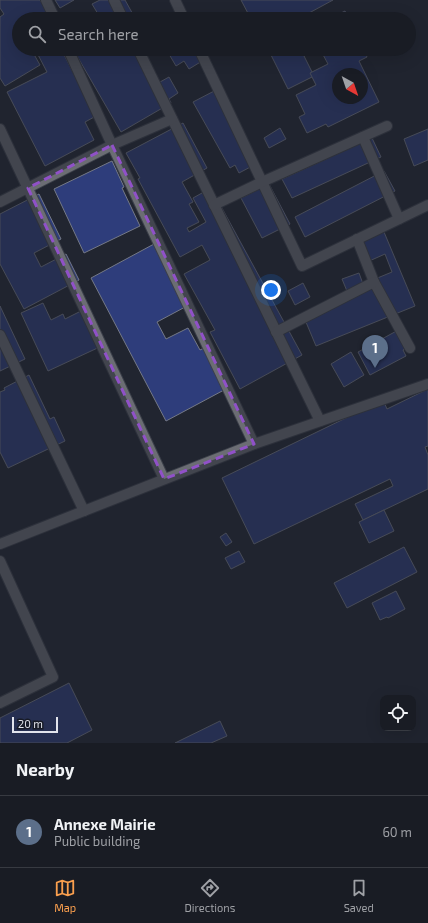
<!DOCTYPE html>
<html lang="en">
<head>
<meta charset="utf-8">
<style>
	body { margin:0; font-family:"Exo 2",sans-serif; background:#262931; color:#f1f3f6 }
	.controls { position:absolute; right:12px; bottom:12px; display:grid; overflow:hidden; border-radius:8px; box-shadow:0 4px 16px #0002 }
	.controls button { width:36px; height:36px; display:grid; place-items:center; padding:0; border:0; border-bottom:1px solid #373a41; background:#191c24; color:#f1f3f6; font:20px sans-serif }
	.compass { position:absolute; left:332px; top:68px; width:36px; height:36px; border-radius:50%; background:#191c24; box-shadow:0 4px 16px #0002; rotate:140deg }
	.scale { position:absolute; left:12px; bottom:10px; width:46px; box-sizing:border-box; padding-left:4px; border:2px solid #e2e4ec; border-top:0; font-size:11px; line-height:14px; white-space:nowrap; color:#e2e4ec; -webkit-text-stroke:3px #171b26; paint-order:stroke }
	.you { position:absolute; left:271px; top:290px; width:14px; height:14px; margin:-10px; border:3px solid #fff; border-radius:50%; background:#1a73e8; box-shadow:0 0 0 6px #1a73e833 }
	.badge { display:grid; place-items:center; width:26px; height:26px; border-radius:50%; background:#fa9f4e; color:#fff; font-size:13px; font-weight:700 }
	.pin { position:absolute; translate:-50% -33px; filter:drop-shadow(0 1px 2px #0008) }
	.pin::after { content:''; position:absolute; top:21px; width:14px; height:12px; background:inherit; clip-path:polygon(0 0,100% 0,50% 100%) }
	.list { margin:0; padding:0; list-style:none }
	h2 { display:flex; justify-content:space-between; align-items:center; height:52px; margin:0; padding:0 16px; font-size:17px }
	h2 small { font-size:13px; font-weight:400; color:#9fa1a6 }
	.list li { display:grid; grid-template-columns:26px 1fr auto; gap:12px; align-items:center; box-sizing:border-box; height:72px; padding:0 16px; border-top:1px solid #373a41 }
	.list b { display:block; font-size:15px; white-space:nowrap }
	.list p { margin:0; font-size:13px; white-space:nowrap; color:#9fa1a6 }
	.list em { font-size:13px; font-style:normal; color:#9fa1a6 }
	.icon { flex:none; width:22px; height:22px; fill:none; stroke:currentColor; stroke-width:2; stroke-linecap:round; stroke-linejoin:round }
	.map { position:relative; flex:none; width:428px; height:743px; overflow:hidden }
	.search { position:absolute; background:#191c24; box-shadow:0 4px 16px #0002; left:12px; right:12px; top:12px; height:44px; display:flex; align-items:center; gap:10px; box-sizing:border-box; padding:0 14px; border-radius:22px; color:#9fa1a6; font-size:15px }
	.sheet { height:124px; background:#191c24 }
	nav { display:flex; justify-content:space-around; align-items:center; box-sizing:border-box; height:56px; border-top:1px solid #373a41; background:#191c24; font-size:11px; color:#9fa1a6 }
	nav a { display:grid; justify-items:center; gap:2px }
	nav .on { color:#fa9f4e }
	.map>svg:first-child { display:block }
</style>
</head>
<body>
<div class="map">
<svg width="428" height="743" viewBox="0 0 428 743">
	<rect width="100%" height="100%" fill="#212530"/>
	<g fill="#2e3d7b" stroke="#747987" fill-rule="evenodd">
		<path d="M0,0H40L47,11L38,17L39,19H19V49H31L40,65L5,86L0,78V17L4,14L0,8Z"/>
		<path d="M55,0H74L60,8Z"/>
		<path d="M100,0H125L135,18L101,19L92,4Z"/>
		<path d="M241,0H333L298,19L295,14L287,19H251Z"/>
		<path d="M345,11L349,19H329Z"/>
		<path d="M35,49H61L96,116L85,122L94,140L45,166L7,92L47,72Z"/>
		<path d="M73,49H144L147,54L145,56L160,82L169,77L178,93L169,99L171,103L121,132Z"/>
		<path d="M166,49H202L207,58L189,69L184,61L176,66Z"/>
		<path d="M268,49H310L312,52L304,56L314,76L288,89Z"/>
		<path d="M320,49H363L367,57L359,61L379,102L328,127L326,124L307,133L299,117L305,114L296,95L316,85L310,73L328,64ZM338,74H362V98H338Z"/>
		<path d="M218,89L258,163L239,173L235,165L230,168L193,102Z"/>
		<path d="M183,123L207,168L182,182L193,202L189,204L199,222L187,228L189,232L206,222L193,198L211,188L302,355L240,389L210,332L215,330L184,274L210,260L202,245L180,257L138,179L140,178L126,153Z"/>
		<path d="M280,128L286,139L269,148L264,138Z"/>
		<path d="M428,129V160L414,166L404,139Z"/>
		<path d="M372,138L381,157L292,198L282,179Z"/>
		<path d="M112,161L124,187L122,188L140,226L84,253L54,189Z"/>
		<path d="M384,171L395,191L305,237L295,217Z"/>
		<path d="M269,184L290,224L262,238L241,198Z"/>
		<path d="M39,194L61,239L34,253L41,267L66,254L79,280L24,309L0,264V214Z"/>
		<path d="M384,232L415,306L316,346L303,315L349,296L342,279L359,273L363,284L392,272L385,254L367,262L359,242Z"/>
		<path d="M154,244L187,306L157,322L166,339L188,328L200,350L206,347L224,390L166,421L91,278Z"/>
		<path d="M303,283L310,297L295,305L288,291Z"/>
		<path d="M43,303L51,320L63,314L65,319L87,308L104,345L48,371L21,313Z"/>
		<path d="M0,306L25,359L0,371Z"/>
		<path d="M402,328L411,346L403,350L406,356L370,375L358,352Z"/>
		<path d="M351,352L364,375L344,387L331,364Z"/>
		<path d="M29,375L50,419L54,417L65,441L8,468L0,452V392L5,390L4,388Z"/>
		<path d="M428,389V446L425,447L428,455V489L363,520L355,504L393,486L390,479L254,544L222,478L383,400L387,409Z"/>
		<path d="M384,510L394,531L369,543L359,522Z"/>
		<path d="M226,533L232,542L226,546L220,537Z"/>
		<path d="M404,547L417,572L347,608L334,583Z"/>
		<path d="M239,551L245,562L231,569L225,558Z"/>
		<path d="M396,591L405,609L388,618L387,617L380,620L372,603Z"/>
		<path d="M69,683L92,730L67,743H0V718Z"/>
		<path d="M220,721L227,736L211,743H175Z"/>
	</g>
	<g fill="none" stroke-linecap="round" stroke-linejoin="round">
		<g stroke="#3c404a" stroke-width="12">
			<g id="minor">
				<path d="M46,0L55,19"/>
				<path d="M114,0L123,19"/>
				<path d="M175,0L184,19"/>
				<path d="M68,49L112,145L254,444"/>
				<path d="M138,49L320,421"/>
				<path d="M199,49L302,266L428,205"/>
				<path d="M0,129L164,479"/>
				<path d="M363,137L399,219"/>
				<path d="M0,202L112,145L172,119"/>
				<path d="M214,205L262,182L387,126"/>
				<path d="M357,239L374,282L410,348"/>
				<path d="M276,332L374,282"/>
				<path d="M0,335L84,511"/>
				<path d="M0,544L254,444L428,384"/>
				<path d="M0,561L53,677L0,703"/>
			</g>
		</g>
		<use href="#minor" stroke="#6b6d73" stroke-width="10"/>
	</g>
	<path d="M0 0H428V743H0ZM112,145L254,444L164,479L28,188Z" fill="#212530" fill-opacity=".55" fill-rule="evenodd"/>
	<path fill="none" stroke="#9051c8" stroke-width="3" stroke-dasharray="8 5" stroke-linejoin="round" d="M112,145L254,444L164,479L28,188Z"/>
</svg>
<div class="controls">
<button><svg class="icon" aria-label="locate" viewBox="0 0 24 24"><circle cx="12" cy="12" r="6"/><path d="M12 2v4M12 18v4M2 12h4M18 12h4"/></svg></button>
</div>
<svg class="compass" viewBox="-18 -18 36 36"><path d="M0-13l5 13h-10z" fill="#e53935"/><path d="M0 13l5-13h-10z" fill="#9fa1a6"/></svg>
<div class="scale">20 m</div>
<div class="you"></div>
<div class="pin badge" style="left:375px;top:368px;background:#5c6f8a">1</div>
<div class="search"><svg class="icon" aria-label="search" viewBox="0 0 24 24"><circle cx="10" cy="10" r="6"/><path d="M15 15l6 6"/></svg>Search here</div>
</div>
<section class="sheet">
<h2>Nearby<small></small></h2>
<ul class="list">
<li><span class="badge" style="background:#5c6f8a">1</span><div><b>Annexe Mairie</b><p>Public building</p></div><em>60 m</em></li>
</ul>
</section>
<nav>
<a class="on"><svg class="icon" aria-label="map" viewBox="0 0 24 24"><path d="M3 6l6-2 6 2 6-2v14l-6 2-6-2-6 2zM9 4v14M15 6v14"/></svg>Map</a>
<a><svg class="icon" aria-label="directions" viewBox="0 0 24 24"><path d="M12 3l9 9-9 9-9-9zM9 14v-3h6M13 9l2 2-2 2"/></svg>Directions</a>
<a><svg class="icon" aria-label="saved" viewBox="0 0 24 24"><path d="M7 4h10v16l-5-4-5 4z"/></svg>Saved</a>
</nav>
</body>
</html>
